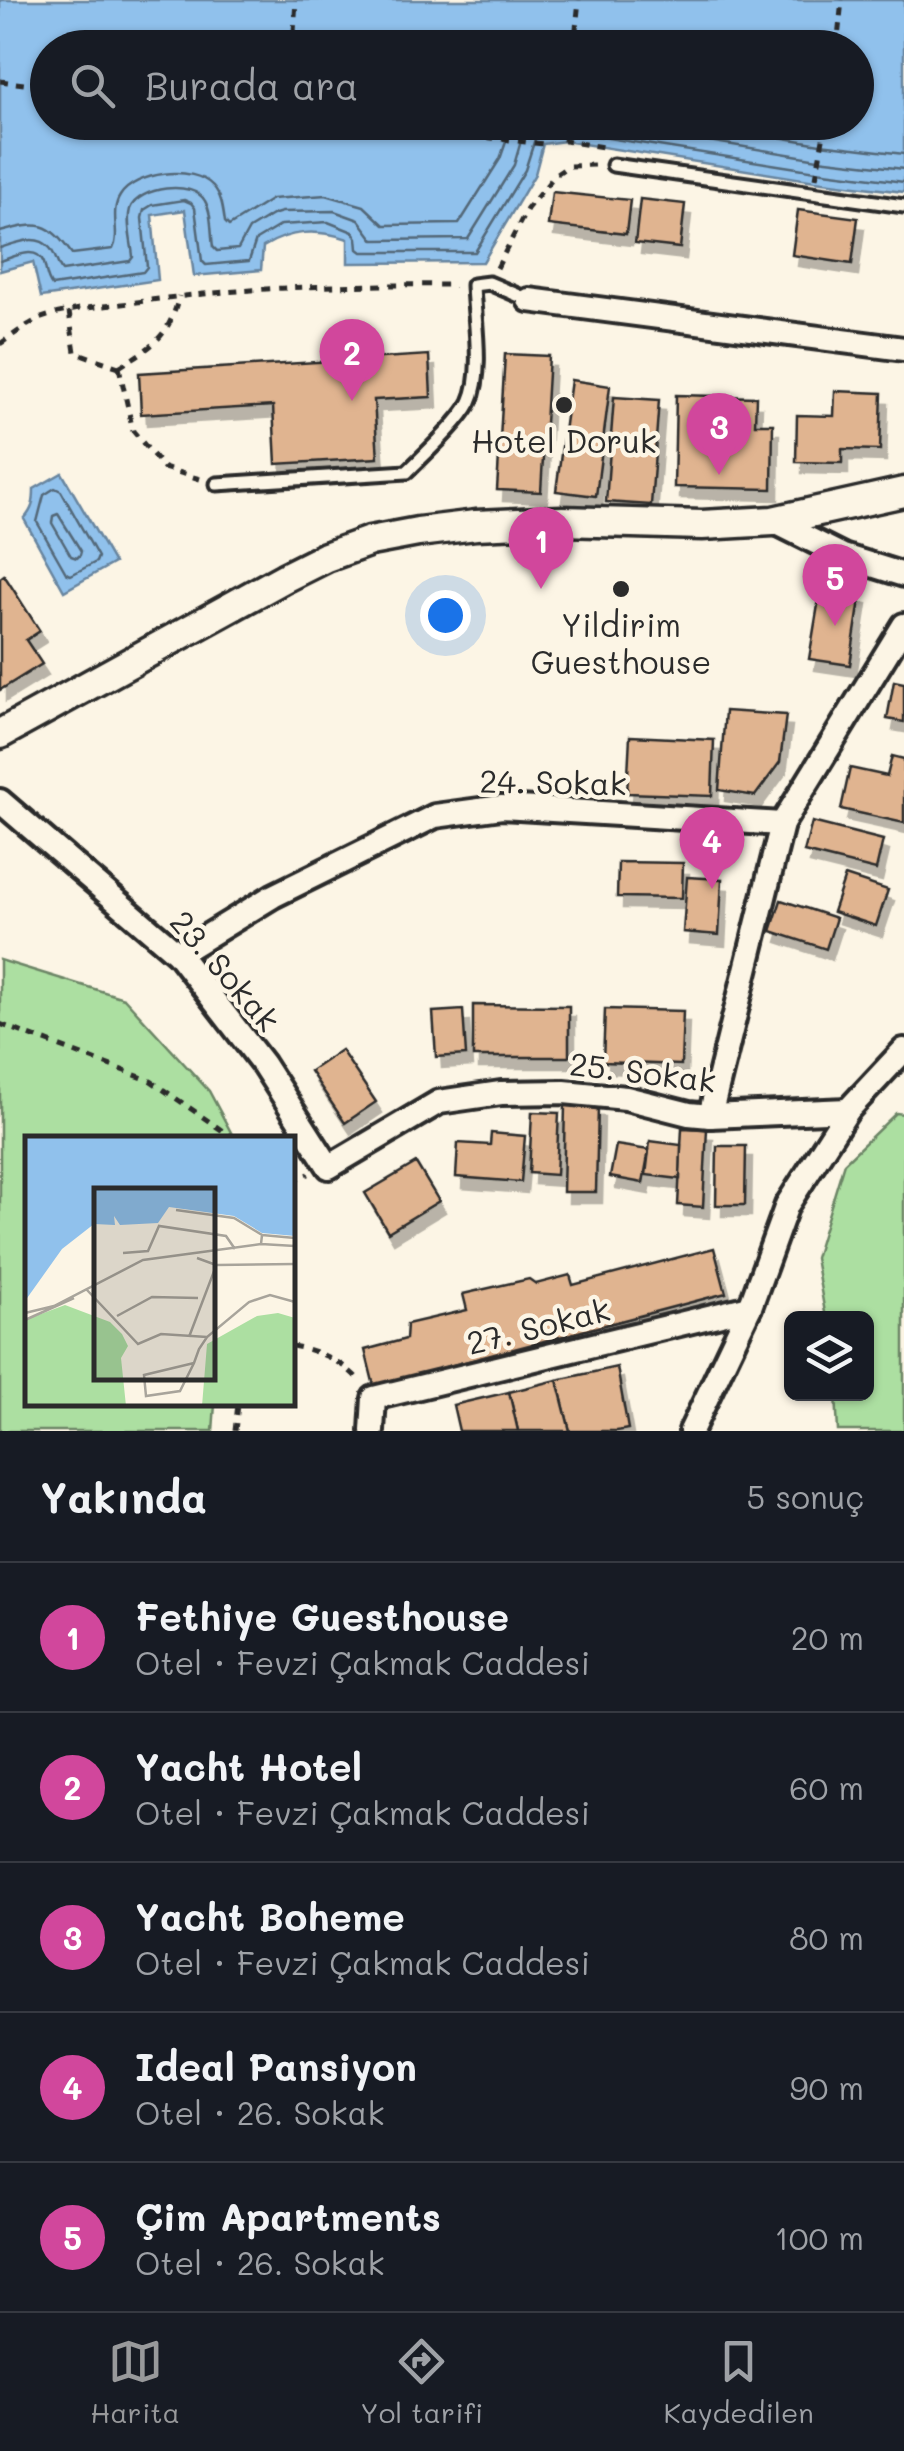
<!DOCTYPE html>
<html lang="tr">
<head>
<meta charset="utf-8">
<style>
	body { margin:0; font-family:Mali,sans-serif; background:#20242c; color:#f1f3f6 }
	.controls { position:absolute; right:30px; bottom:30px; display:grid; overflow:hidden; border-radius:15px; box-shadow:0 2px 8px #0004 }
	.controls button { width:90px; height:90px; display:grid; place-items:center; padding:0; border:0; border-bottom:2px solid #363941; background:#171b24; color:#f1f3f6; font:50px sans-serif }
	.you { position:absolute; left:445px; top:615px; width:35px; height:35px; margin:-25px; border:8px solid #fff; border-radius:50%; background:#1a73e8; box-shadow:0 0 0 15px #1a73e833 }
	.badge { display:grid; place-items:center; width:65px; height:65px; border-radius:50%; background:#98999b; color:#fff; font-size:32px; font-weight:700 }
	.pin { position:absolute; translate:-50% -82px; filter:drop-shadow(0 2px 5px #0008) }
	.pin::after { content:''; position:absolute; top:52px; width:35px; height:30px; background:inherit; clip-path:polygon(0 0,100% 0,50% 100%) }
	.list { margin:0; padding:0; list-style:none }
	h2 { display:flex; justify-content:space-between; align-items:center; height:130px; margin:0; padding:0 40px; font-size:42px }
	h2 small { font-size:32px; font-weight:400; color:#9ea1a6 }
	.list li { display:grid; grid-template-columns:65px 1fr auto; gap:30px; align-items:center; box-sizing:border-box; height:150px; padding:0 40px; border-top:2px solid #363941 }
	.list b { display:block; font-size:38px; white-space:nowrap }
	.list p { margin:0; font-size:32px; white-space:nowrap; color:#9ea1a6 }
	.list em { font-size:32px; font-style:normal; color:#9ea1a6 }
	.icon { flex:none; width:55px; height:55px; fill:none; stroke:currentColor; stroke-width:2; stroke-linecap:round; stroke-linejoin:round }
	.map { position:relative; flex:none; width:904px; height:1431px; overflow:hidden }
	.search { position:absolute; background:#171b24; box-shadow:0 2px 8px #0004; left:30px; right:30px; top:30px; height:110px; display:flex; align-items:center; gap:25px; box-sizing:border-box; padding:0 35px; border-radius:55px; color:#9ea1a6; font-size:38px }
	.sheet { height:880px; background:#171b24 }
	nav { display:flex; justify-content:space-around; align-items:center; box-sizing:border-box; height:140px; border-top:2px solid #363941; background:#171b24; font-size:28px; color:#9ea1a6 }
	nav a { display:grid; justify-items:center; gap:5px }
	nav .on { color:#98999b }
	.map>svg:first-child { display:block }
</style>
</head>
<body>
<div class="map">
<svg width="904" height="1431" viewBox="0 0 904 1431">
	<defs>
		<filter id="shadow"><feDropShadow dx="6" dy="11" stdDeviation="0" flood-color="#0004"/></filter>
	</defs>
	<rect width="100%" height="100%" fill="#fcf5e5"/>
	<filter id="ink" filterUnits="userSpaceOnUse"><feTurbulence type="fractalNoise" baseFrequency=".01" numOctaves="2"/><feDisplacementMap in="SourceGraphic" scale="20" xChannelSelector="R" yChannelSelector="G"/><feConvolveMatrix kernelMatrix="1 2 1 2 8 2 1 2 1" color-interpolation-filters="sRGB"/></filter>
	<g filter="url(#ink)">
		<g fill="#acdfa1" stroke="#6c8566" stroke-width="2.5">
			<path d="M0,960L124,998L209,1091L234,1138H28V1404H215L213,1431H0Z"/>
			<path d="M896,1113L904,1114V1431H838L836,1394H866V1318H826L815,1258L844,1163Z"/>
		</g>
		<g fill="#90c1ec" stroke="#68859f" stroke-width="2.5" fill-rule="evenodd">
			<path d="M0,0H904V192L815,181L565,141L543,144L535,174L483,262L348,263V239C317,229 290,230 263,247L261,270L194,276L185,210L152,215L158,280L41,297L33,262L0,271ZM48,48H856V122H48Z"/>
			<path d="M62,473L114,563L64,591L24,519C33,509 34,502 34,489Z"/>
		</g>
		<g fill="none" stroke-linecap="round" stroke-linejoin="round">
			<g stroke="#536778" stroke-width="2.5">
				<path d="M594,122L818,159L904,169"/>
				<path d="M688,122L820,144L904,154"/>
				<path d="M0,232C40,221 48,221 72,254L113,249C121,233 109,213 120,196C135,172 193,164 213,186C222,196 223,209 225,222L229,226L272,199L326,195L364,206L384,225L459,224L500,159L513,122"/>
				<path d="M0,248C16,243 37,233 50,248C56,255 57,265 62,271L130,261L133,257C132,243 126,223 130,209C138,187 193,179 205,201C212,213 211,233 213,247L217,251L238,249L249,229L272,215L282,212L334,211L359,220L374,240L468,239L514,165L523,134L529,127L538,122"/>
				<path d="M0,261C14,257 37,244 44,263C47,273 46,278 52,286L143,272L147,267L142,218L144,210L152,205L184,200L191,203L195,208L202,261L206,265L249,261L256,240L281,225L328,222L353,232L357,238L358,249L362,252H475L525,170L535,139L541,134L564,131L816,171L904,182"/>
				<path d="M55,488L61,491L98,557L96,562L71,575L66,573L37,522L44,495Z"/>
				<path d="M58,514L81,551L80,555L77,558L71,556L52,523L53,516Z"/>
			</g>
		</g>
		<g fill="#e0b490" stroke="#2b2b2b" stroke-width="2.5" filter="url(#shadow)">
			<path d="M552,192L630,200L626,234L548,225Z"/>
			<path d="M640,199L685,204L680,248L635,243Z"/>
			<path d="M798,210L858,218L852,264L792,255Z"/>
			<path d="M505,354L549,356L541,492L497,490Z"/>
			<path d="M429,355L431,397L374,400L378,458L276,464L273,406L141,414L139,373Z"/>
			<path d="M571,380L610,386L596,496L556,491Z"/>
			<path d="M835,391L882,393L880,450L842,449V463L796,462L797,415L834,416Z"/>
			<path d="M676,395L756,397L755,424H773L772,489L674,487Z"/>
			<path d="M614,397L659,400L651,505L606,502Z"/>
			<path d="M4,575L40,631L26,640L42,664L0,690V578Z"/>
			<path d="M821,587L861,593L850,665L809,659Z"/>
			<path d="M894,681L904,683V722L887,719Z"/>
			<path d="M725,711L786,715L780,762L755,796L719,790Z"/>
			<path d="M630,736L714,740L712,796L627,793Z"/>
			<path d="M892,756L904,759V823L841,809L850,768L887,776Z"/>
			<path d="M812,822L883,840L876,870L804,852Z"/>
			<path d="M618,862L683,863L682,898L617,897Z"/>
			<path d="M845,876L888,890L876,926L833,912Z"/>
			<path d="M687,877L722,879L719,935L683,932Z"/>
			<path d="M781,900L836,918L826,949L771,931Z"/>
			<path d="M473,1005L569,1006V1057H473Z"/>
			<path d="M605,1009L683,1011L681,1065L603,1062Z"/>
			<path d="M463,1010L466,1055L436,1057L433,1012Z"/>
			<path d="M341,1050L376,1102L345,1123L310,1071Z"/>
			<path d="M565,1105L598,1106L596,1192H563Z"/>
			<path d="M532,1112L559,1113L556,1175L529,1173Z"/>
			<path d="M682,1128L707,1129L703,1207L678,1205Z"/>
			<path d="M491,1133L525,1136L521,1182L456,1177L458,1143L490,1145Z"/>
			<path d="M650,1141L681,1145L680,1179L646,1175Z"/>
			<path d="M616,1145L649,1150L643,1183L610,1177Z"/>
			<path d="M717,1146H746L745,1205H716Z"/>
			<path d="M416,1163L439,1201L388,1232L365,1193Z"/>
			<path d="M714,1248L726,1293L374,1386L365,1350L406,1339L407,1324L467,1310L463,1294L529,1279L536,1284L570,1275L573,1285Z"/>
			<path d="M617,1367L628,1429L617,1431H570L557,1380Z"/>
			<path d="M557,1380L570,1431H518L509,1392Z"/>
			<path d="M509,1392L518,1431H459L453,1405Z"/>
		</g>
		<g fill="none" stroke-linecap="round" stroke-linejoin="round">
			<g stroke="#2b2b2b" stroke-width="19">
				<g id="service">
					<path d="M613,165L904,206"/>
					<path d="M217,484L407,472C424,455 460,422 470,402C484,372 474,318 473,285L489,283L529,300"/>
				</g>
			</g>
			<g stroke="#2b2b2b" stroke-width="30">
				<g id="minor">
					<path d="M529,300L904,349"/>
					<path d="M773,521L843,556L904,575"/>
					<path d="M0,801L178,954L263,1064L329,1167L439,1102L501,1093L564,1092L626,1098L689,1114L710,1116L848,1110"/>
					<path d="M178,954L273,896L435,816L502,807L782,824"/>
					<path d="M710,1116L782,824L904,625"/>
					<path d="M372,1431L374,1398L750,1307"/>
					<path d="M691,1431L750,1307L787,1205L848,1110L904,1050"/>
				</g>
			</g>
			<g stroke="#2b2b2b" stroke-width="35">
				<path id="tertiary" d="M0,734L284,578L326,557L370,541L418,532L476,525L562,521L702,525L773,521L904,492"/>
			</g>
			<g stroke="#2b2b2b" stroke-width="5" stroke-dasharray="8 8" stroke-linecap="butt">
				<path d="M293,48L296,0"/>
				<path d="M574,48L579,0"/>
				<path d="M837,48L842,0"/>
				<path d="M0,81L48,87"/>
				<path d="M359,122L543,144"/>
				<path d="M567,122L565,141L609,148"/>
				<path d="M816,178L826,122"/>
				<path d="M497,268L527,209L555,175L568,166L595,165"/>
				<path d="M69,312L75,352L119,367"/>
				<path d="M0,344C12,336 26,325 39,319C67,308 101,307 130,303C238,287 346,284 455,285"/>
				<path d="M119,367L133,431L164,468L200,479"/>
				<path d="M119,367C153,346 169,337 179,296"/>
				<path d="M0,1024L151,1081L233,1138"/>
				<path d="M292,1180L309,1174"/>
				<path d="M292,1346C317,1350 342,1361 359,1380"/>
				<path d="M235,1431L238,1404"/>
			</g>
			<use href="#service" stroke="#fcf5e5" stroke-width="11"/>
			<use href="#minor" stroke="#fcf5e5" stroke-width="22"/>
			<use href="#tertiary" stroke="#fcf5e5" stroke-width="28"/>
		</g>
	</g>
	<g fill="#2b2b2b" stroke="#fcf5e5" stroke-width="4">
		<circle cx="564" cy="405" r="10"/>
		<circle cx="621" cy="589" r="10"/>
	</g>
	<g text-anchor="middle" dominant-baseline="central" stroke-width="9" stroke-linejoin="round" paint-order="stroke">
		<g font-size="32" fill="#2b2b2b" stroke="#fcf5e5">
			<text x="564" y="440">Hotel Doruk</text>
			<text x="621" y="624">Yildirim<tspan x="621" dy="37">Guesthouse</tspan></text>
		</g>
		<g font-size="32" fill="#2b2b2b" stroke="#fcf5e5">
			<text transform="translate(553 781) rotate(1)">24. Sokak</text>
			<text transform="translate(226 970) rotate(49)">23. Sokak</text>
			<text transform="translate(643 1071) rotate(7)">25. Sokak</text>
			<text transform="translate(538 1325) rotate(-14)">27. Sokak</text>
		</g>
	</g>
	<g transform="translate(25 1136)">
		<rect width="270" height="270" fill="#fcf5e5"/>
		<path d="M40,169L85,186L97,198L103,210L96,222L101,270H0V184ZM253,177L270,182V270H177L182,208L232,180Z" fill="#acdfa1"/>
		<path d="M0,0H270V100L237,97L209,80L144,71L133,87L95,89L89,80L90,89L69,88L37,113L0,165Z" fill="#90c1ec"/>
		<path fill="none" stroke="#a8a49b" stroke-width="2.5" d="M151,74L209,82L237,99L236,108M237,99L270,102M98,117L123,115L134,90L201,100L210,113M172,122L191,129L270,128M62,154L113,208L136,198L182,201M0,177L29,170L118,124L236,108L270,110M92,180L127,161L173,162M0,184L49,162M164,201L191,130M169,227L119,239L121,260L155,255L169,227L174,213L182,201L224,166L245,159L270,166"/>
		<path fill="#2b2b2b" fill-opacity="0.15" stroke="#2b2b2b" stroke-width="5" d="M69,52H190V244H69Z"/>
		<rect width="270" height="270" fill="none" stroke="#2b2b2b" stroke-width="5"/>
	</g>
</svg>
<div class="controls">
<button><svg class="icon" aria-label="layers" viewBox="0 0 24 24"><path d="M12 4l9 5-9 5-9-5zM3 14l9 5 9-5"/></svg></button>
</div>
<div class="you"></div>
<div class="pin badge" style="left:541px;top:589px;background:#d1479c">1</div>
<div class="pin badge" style="left:352px;top:401px;background:#d1479c">2</div>
<div class="pin badge" style="left:719px;top:475px;background:#d1479c">3</div>
<div class="pin badge" style="left:712px;top:889px;background:#d1479c">4</div>
<div class="pin badge" style="left:835px;top:626px;background:#d1479c">5</div>
<div class="search"><svg class="icon" aria-label="search" viewBox="0 0 24 24"><circle cx="10" cy="10" r="6"/><path d="M15 15l6 6"/></svg>Burada ara</div>
</div>
<section class="sheet">
<h2>Yakında<small>5 sonuç</small></h2>
<ul class="list">
<li><span class="badge" style="background:#d1479c">1</span><div><b>Fethiye Guesthouse</b><p>Otel · Fevzi Çakmak Caddesi</p></div><em>20 m</em></li>
<li><span class="badge" style="background:#d1479c">2</span><div><b>Yacht Hotel</b><p>Otel · Fevzi Çakmak Caddesi</p></div><em>60 m</em></li>
<li><span class="badge" style="background:#d1479c">3</span><div><b>Yacht Boheme</b><p>Otel · Fevzi Çakmak Caddesi</p></div><em>80 m</em></li>
<li><span class="badge" style="background:#d1479c">4</span><div><b>Ideal Pansiyon</b><p>Otel · 26. Sokak</p></div><em>90 m</em></li>
<li><span class="badge" style="background:#d1479c">5</span><div><b>Çim Apartments</b><p>Otel · 26. Sokak</p></div><em>100 m</em></li>
</ul>
</section>
<nav>
<a class="on"><svg class="icon" aria-label="map" viewBox="0 0 24 24"><path d="M3 6l6-2 6 2 6-2v14l-6 2-6-2-6 2zM9 4v14M15 6v14"/></svg>Harita</a>
<a><svg class="icon" aria-label="directions" viewBox="0 0 24 24"><path d="M12 3l9 9-9 9-9-9zM9 14v-3h6M13 9l2 2-2 2"/></svg>Yol tarifi</a>
<a><svg class="icon" aria-label="saved" viewBox="0 0 24 24"><path d="M7 4h10v16l-5-4-5 4z"/></svg>Kaydedilen</a>
</nav>
</body>
</html>
